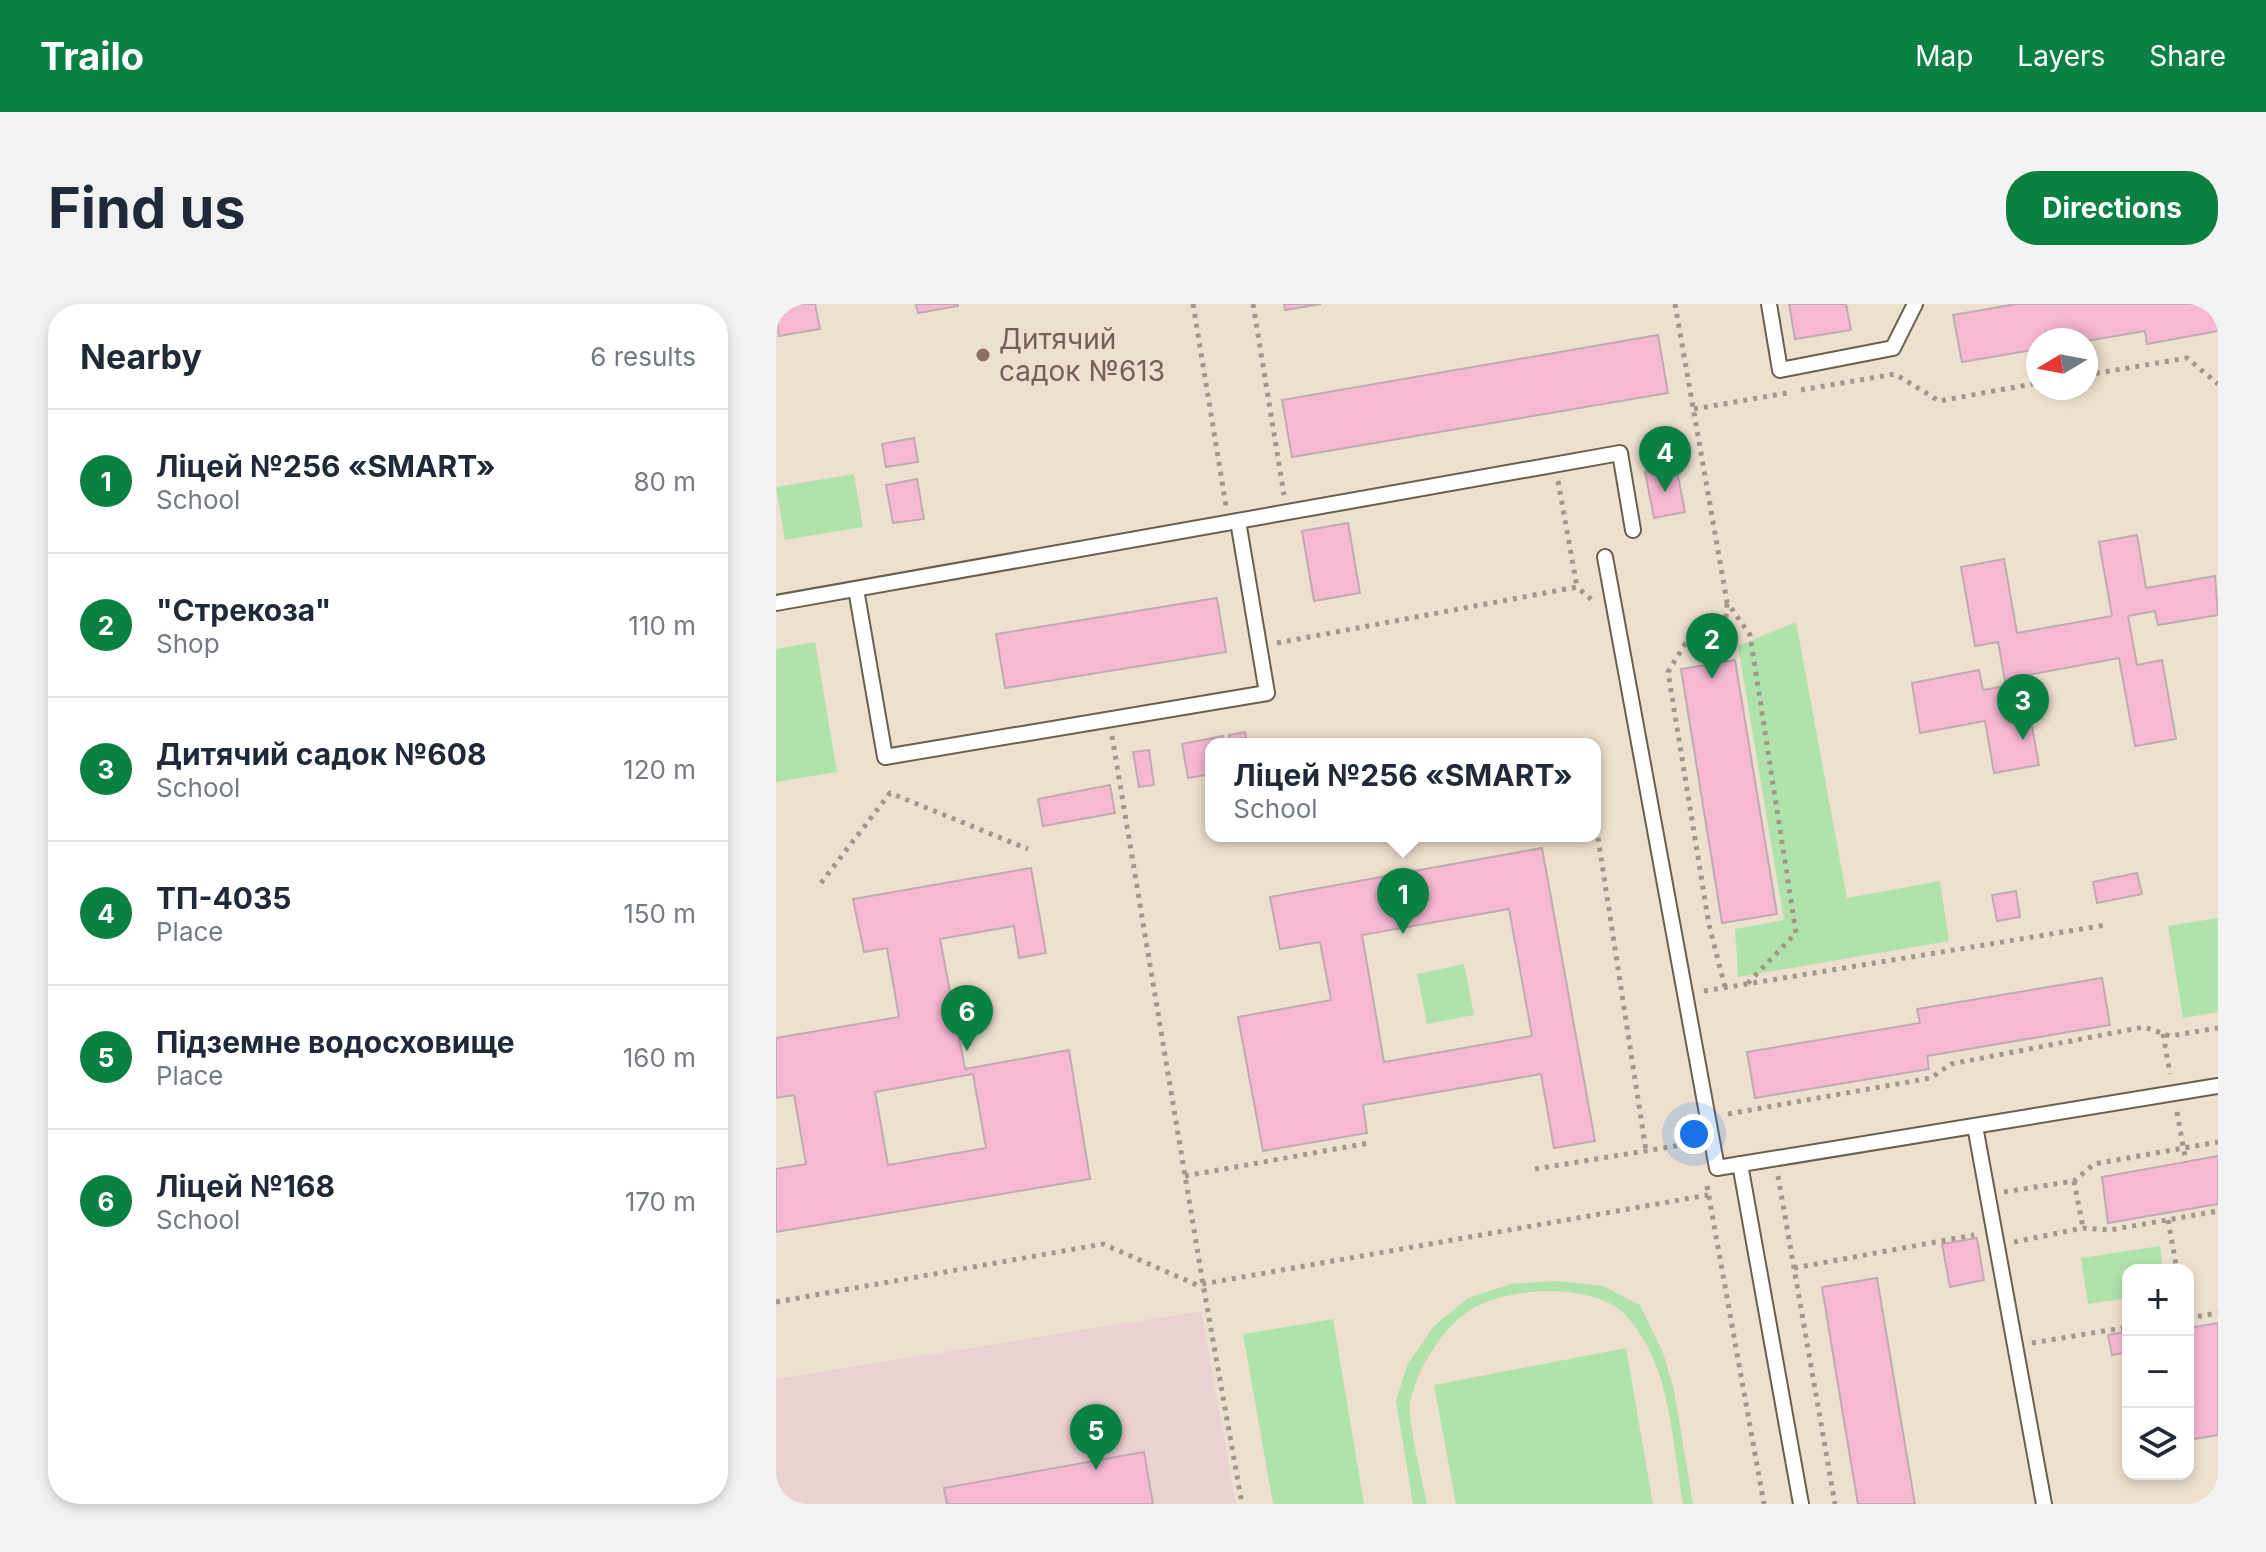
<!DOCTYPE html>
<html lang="en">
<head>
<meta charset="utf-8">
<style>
	body { margin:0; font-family:Inter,sans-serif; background:#f2f2f3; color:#1f2937 }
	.controls { position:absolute; right:24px; bottom:24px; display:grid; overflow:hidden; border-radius:16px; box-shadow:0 4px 12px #0003 }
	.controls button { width:72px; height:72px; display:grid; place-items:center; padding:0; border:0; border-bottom:2px solid #e0e1e3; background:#fff; color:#1f2937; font:40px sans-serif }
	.compass { position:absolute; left:1250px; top:24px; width:72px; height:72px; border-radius:50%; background:#fff; box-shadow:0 4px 12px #0003; rotate:260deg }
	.you { position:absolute; left:918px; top:830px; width:28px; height:28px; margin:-20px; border:6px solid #fff; border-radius:50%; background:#1a73e8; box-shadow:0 0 0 12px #1a73e833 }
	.badge { display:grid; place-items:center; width:52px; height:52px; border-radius:50%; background:#0b8043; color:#fff; font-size:26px; font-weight:700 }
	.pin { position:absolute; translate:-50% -66px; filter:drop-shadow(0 2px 4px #0008) }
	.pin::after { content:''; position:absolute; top:42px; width:28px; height:24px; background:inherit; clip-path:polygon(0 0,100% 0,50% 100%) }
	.popup { position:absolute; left:429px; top:434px; width:396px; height:104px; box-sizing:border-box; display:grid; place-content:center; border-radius:16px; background:#fff; filter:drop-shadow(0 2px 6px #0005); font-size:26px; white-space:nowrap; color:#747a83 }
	.popup b { font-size:30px; color:#1f2937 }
	.popup::after { content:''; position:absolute; left:50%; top:100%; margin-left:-16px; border:16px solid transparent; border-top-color:#fff }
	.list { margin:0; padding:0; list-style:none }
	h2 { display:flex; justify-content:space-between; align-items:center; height:104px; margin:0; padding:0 32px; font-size:34px }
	h2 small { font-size:26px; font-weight:400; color:#747a83 }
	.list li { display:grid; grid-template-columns:52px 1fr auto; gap:24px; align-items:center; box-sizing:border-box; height:144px; padding:0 32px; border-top:2px solid #e0e1e3 }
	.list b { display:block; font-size:30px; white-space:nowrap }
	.list p { margin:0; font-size:26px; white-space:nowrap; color:#747a83 }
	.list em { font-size:26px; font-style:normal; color:#747a83 }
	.icon { flex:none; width:44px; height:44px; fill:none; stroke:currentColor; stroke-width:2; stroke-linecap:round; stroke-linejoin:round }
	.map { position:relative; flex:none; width:1442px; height:1200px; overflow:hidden; border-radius:32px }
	header { display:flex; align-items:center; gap:48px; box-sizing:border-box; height:112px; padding:0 40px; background:#0b8043; color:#fff }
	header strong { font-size:38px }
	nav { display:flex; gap:44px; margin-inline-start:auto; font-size:28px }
	.intro { display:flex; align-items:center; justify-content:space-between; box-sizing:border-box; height:192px; padding:0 48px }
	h1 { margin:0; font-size:56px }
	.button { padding:20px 36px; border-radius:32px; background:#0b8043; color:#fff; font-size:28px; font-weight:700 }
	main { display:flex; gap:48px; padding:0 48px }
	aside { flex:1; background:#fff; border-radius:32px; box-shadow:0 4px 12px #0003 }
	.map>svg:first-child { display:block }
</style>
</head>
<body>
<header>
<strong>Trailo</strong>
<nav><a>Map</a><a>Layers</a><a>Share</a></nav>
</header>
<div class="intro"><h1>Find us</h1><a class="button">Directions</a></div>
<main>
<aside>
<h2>Nearby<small>6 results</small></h2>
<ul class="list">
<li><span class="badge">1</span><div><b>Ліцей №256 «SMART»</b><p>School</p></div><em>80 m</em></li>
<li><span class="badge">2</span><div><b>&quot;Стрекоза&quot;</b><p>Shop</p></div><em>110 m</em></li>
<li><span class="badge">3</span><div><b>Дитячий садок №608</b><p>School</p></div><em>120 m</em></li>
<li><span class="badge">4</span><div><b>ТП-4035</b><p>Place</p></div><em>150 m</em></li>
<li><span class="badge">5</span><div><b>Підземне водосховище</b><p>Place</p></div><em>160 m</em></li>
<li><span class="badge">6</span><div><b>Ліцей №168</b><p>School</p></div><em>170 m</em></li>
</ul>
</aside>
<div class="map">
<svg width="1442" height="1200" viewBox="0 0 1442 1200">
	<rect width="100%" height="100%" fill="#eee0ce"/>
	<path fill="#ebd1d2" d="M425,1007L460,1200H0V1075Z"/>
	<g fill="#b0e3ac">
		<path d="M78,170L87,223L9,236L0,183Z"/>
		<path d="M1020,318L1071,594L1164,577L1173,637L962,673L959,625L1008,616L962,342Z"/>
		<path d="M39,338L61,468L0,478V345Z"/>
		<path d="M1442,614V708L1407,714L1392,622Z"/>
		<path d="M688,660L698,711L651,720L641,670Z"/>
		<path d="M1384,942L1387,966H1352V994L1312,1000L1305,954Z"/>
		<path d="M781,977L827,982L864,1001L887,1049L898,1086L917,1200H907C898,1149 895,1079 867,1035C862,1026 852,1012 844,1006C811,980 733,983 698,1004C667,1021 642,1064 634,1098C631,1113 647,1180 651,1200H637L620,1097L631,1061L658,1022L692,994L735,980Z"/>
		<path d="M557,1015L588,1200H497L467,1030Z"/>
		<path d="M850,1044L877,1200H680L658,1081Z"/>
	</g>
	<g fill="#f7b8d2" stroke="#c1abb3" stroke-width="2" fill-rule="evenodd">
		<path d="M0,0H39L44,25L3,32Z"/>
		<path d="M140,0H182V2L142,9Z"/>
		<path d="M508,0H545L509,6Z"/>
		<path d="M1013,0H1070L1075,26L1019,35Z"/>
		<path d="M1240,0H1442V27L1371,40L1369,27L1310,37L1262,36V45L1186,58L1177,11Z"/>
		<path d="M882,31L892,89L516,153L506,96Z"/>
		<path d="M138,134L142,158L110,163L106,140Z"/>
		<path d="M900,162L909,208L878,214L869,168Z"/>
		<path d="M141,175L148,215L117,219L110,181Z"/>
		<path d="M572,219L584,289L538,297L526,227Z"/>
		<path d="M1361,231L1370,284L1439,272L1442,311L1382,321L1379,307L1352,312L1361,361L1386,356L1400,435L1359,442L1343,354L1247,372L1263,461L1218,469L1209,417L1144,429L1136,379L1203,366L1207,386L1230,382L1222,338L1199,342L1185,263L1228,255L1241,329L1336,312L1323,238Z"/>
		<path d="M441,294L450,348L229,384L220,330Z"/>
		<path d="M959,356L1001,610L946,619L905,365Z"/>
		<path d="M469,428L471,440H454L453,431Z"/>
		<path d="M447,432L448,440H435V470L412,474L406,440Z"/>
		<path d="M373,446L378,481L363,483L357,448Z"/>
		<path d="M334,481L339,509L267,522L262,495Z"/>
		<path d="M766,544L819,837L778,844L765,770L587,801L591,829L487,847L462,713L555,696L544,638L504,645L494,593ZM733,605L756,732L608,758L586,631Z"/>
		<path d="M255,564L270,649L243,654L238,622L164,635L189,765L293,746L314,875L0,928V865L30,860L18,791L0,794V734L123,713L111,644L88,648L77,595ZM197,770L210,844L112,861L99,788Z"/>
		<path d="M1361,569L1366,590L1321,599L1317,578Z"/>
		<path d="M1240,587L1244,613L1221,617L1216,591Z"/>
		<path d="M1326,674L1334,721L1151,752L1153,765L979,794L971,748L1144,719L1141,705Z"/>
		<path d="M1442,852V900L1332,919L1326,873Z"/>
		<path d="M1201,934L1208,976L1174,983L1166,940Z"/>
		<path d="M1101,974L1139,1200H1082L1069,1123L1046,983Z"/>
		<path d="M1442,1019V1131L1412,1136V1024Z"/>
		<path d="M1352,1027V1048L1336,1051L1332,1031Z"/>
		<path d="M368,1148L377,1200H171L168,1184Z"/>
	</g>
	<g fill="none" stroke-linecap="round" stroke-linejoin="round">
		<g stroke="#6a5e4e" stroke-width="18">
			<g id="service">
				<path d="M993,0L1004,66L1117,44L1139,0"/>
				<path d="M829,253L941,864L1442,782"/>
				<path d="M80,285L109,453L491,389L462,217"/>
				<path d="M0,299L844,149L857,226"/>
				<path d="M1199,822L1268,1200"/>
				<path d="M964,860L1025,1200"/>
			</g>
		</g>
		<g stroke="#a2988a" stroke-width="5" stroke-dasharray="4 6" stroke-linecap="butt">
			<path d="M417,0L450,202"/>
			<path d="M477,0L508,191"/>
			<path d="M899,0L951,298L974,331L1020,629L971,680"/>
			<path d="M1310,71L1411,54L1442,80"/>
			<path d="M1025,86L1119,70L1163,97L1262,79"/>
			<path d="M918,105L1011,89"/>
			<path d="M782,177L801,283"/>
			<path d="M501,339L801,283L816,296"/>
			<path d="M336,432L427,980L466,1200"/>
			<path d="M819,514L870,847"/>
			<path d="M45,579L114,489L252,545"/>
			<path d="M949,683L933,621L892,368L909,340L949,329L951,298"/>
			<path d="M928,687L1330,621"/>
			<path d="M1387,730L1394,770"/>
			<path d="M1401,808L1410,858"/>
			<path d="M952,810L1155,774L1175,760L1368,723L1394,732L1442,724"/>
			<path d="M759,865L918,839"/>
			<path d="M409,872L593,839"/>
			<path d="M1002,872L1059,1200"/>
			<path d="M1298,877L1307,924"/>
			<path d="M931,882L988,1200"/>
			<path d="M1228,888L1298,877L1318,860L1442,838"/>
			<path d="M1392,916L1401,966"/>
			<path d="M1238,938L1307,924L1334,926L1442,907"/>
			<path d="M1018,964L1198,931"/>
			<path d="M0,998L327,940L421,981L932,891"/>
			<path d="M1412,1014L1442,1009"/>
			<path d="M1256,1039L1352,1023"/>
		</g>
		<use href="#service" stroke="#fff" stroke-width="14"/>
	</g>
	<circle fill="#8d6e63" stroke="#eee0ce" stroke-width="3" cx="207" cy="51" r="8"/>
	<g text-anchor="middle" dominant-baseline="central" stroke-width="7" stroke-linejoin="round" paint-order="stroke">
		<g font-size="28" fill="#785e54" stroke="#eee0ce" text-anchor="start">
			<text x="223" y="35">Дитячий<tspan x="223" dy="32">садок №613</tspan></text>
		</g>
	</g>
</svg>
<div class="controls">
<button>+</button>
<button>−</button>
<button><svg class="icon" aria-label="layers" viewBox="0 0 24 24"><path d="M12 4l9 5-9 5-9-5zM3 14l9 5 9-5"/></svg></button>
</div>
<svg class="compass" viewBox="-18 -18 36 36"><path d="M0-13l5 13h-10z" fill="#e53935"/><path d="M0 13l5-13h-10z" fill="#747a83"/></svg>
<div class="you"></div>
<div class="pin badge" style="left:627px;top:630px">1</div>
<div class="popup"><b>Ліцей №256 «SMART»</b>School</div>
<div class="pin badge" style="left:936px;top:375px">2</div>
<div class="pin badge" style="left:1247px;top:436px">3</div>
<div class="pin badge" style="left:889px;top:188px">4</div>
<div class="pin badge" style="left:320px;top:1166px">5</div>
<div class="pin badge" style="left:191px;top:747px">6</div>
</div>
</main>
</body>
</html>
